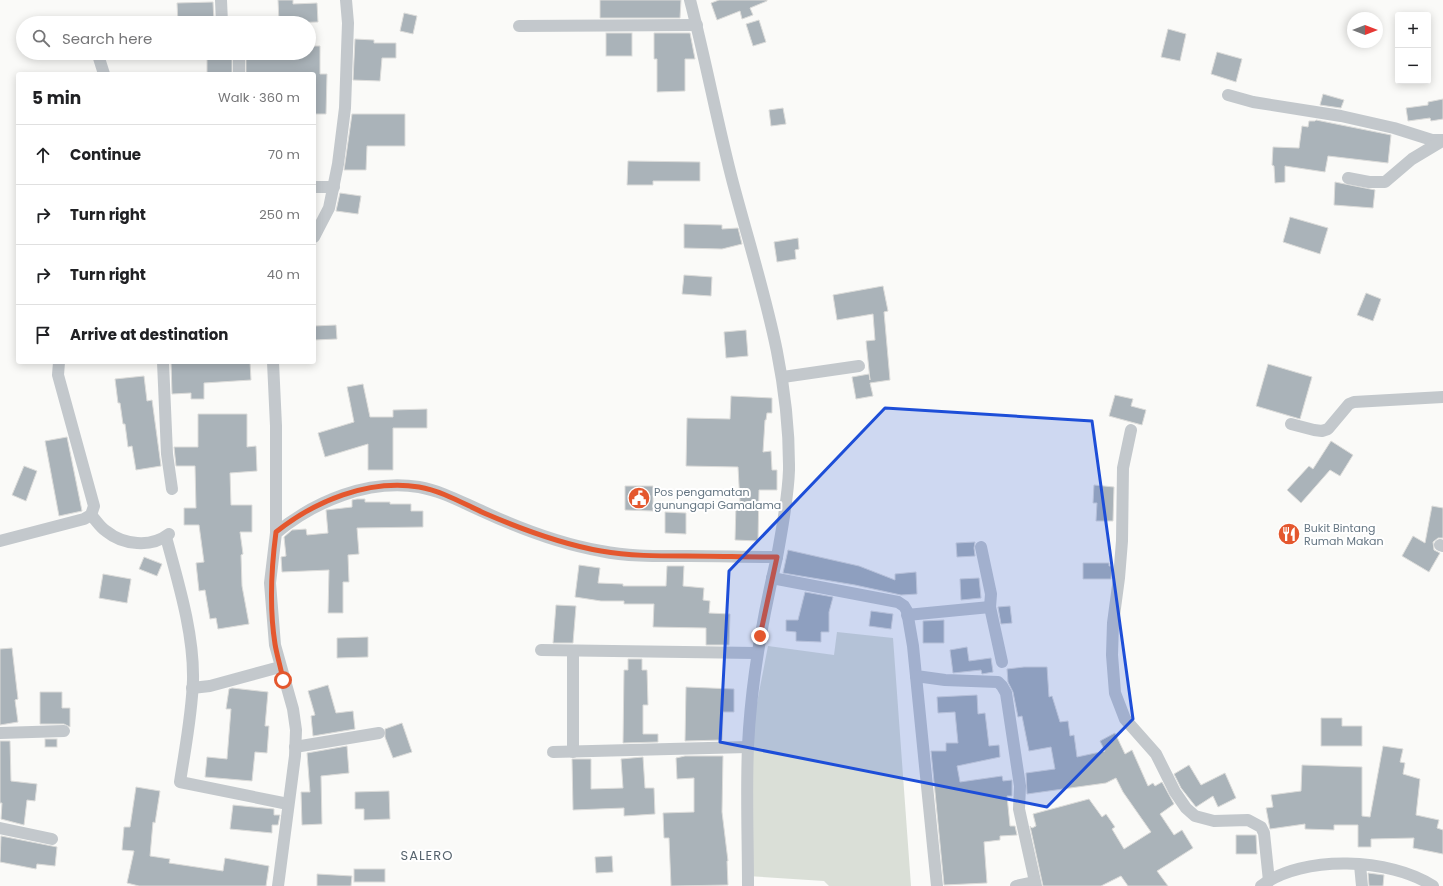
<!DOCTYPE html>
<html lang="en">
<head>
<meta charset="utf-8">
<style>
	body { margin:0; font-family:Poppins,sans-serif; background:#f6f6f6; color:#202124 }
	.controls { position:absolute; right:12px; top:12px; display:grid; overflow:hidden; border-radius:4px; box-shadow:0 2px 10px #0003 }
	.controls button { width:36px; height:36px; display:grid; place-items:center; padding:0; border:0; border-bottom:1px solid #e0e0e0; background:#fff; color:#202124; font:20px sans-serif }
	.compass { position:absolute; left:1347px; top:12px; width:36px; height:36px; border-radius:50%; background:#fff; box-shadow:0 2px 10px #0003; rotate:90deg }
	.stop { position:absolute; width:12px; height:12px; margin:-9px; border:3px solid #e4572e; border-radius:50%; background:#fff }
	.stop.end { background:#e4572e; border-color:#fff; box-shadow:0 1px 4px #0008 }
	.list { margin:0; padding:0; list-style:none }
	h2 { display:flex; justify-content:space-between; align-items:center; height:52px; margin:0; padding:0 16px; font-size:17px }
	h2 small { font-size:13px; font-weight:400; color:#757577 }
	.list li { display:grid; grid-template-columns:26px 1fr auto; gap:12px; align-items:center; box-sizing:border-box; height:60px; padding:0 16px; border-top:1px solid #e0e0e0 }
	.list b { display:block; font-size:15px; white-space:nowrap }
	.list em { font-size:13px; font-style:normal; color:#757577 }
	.icon { flex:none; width:22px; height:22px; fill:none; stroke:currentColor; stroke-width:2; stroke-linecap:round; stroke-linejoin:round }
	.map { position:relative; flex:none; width:1443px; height:886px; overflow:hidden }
	.search { position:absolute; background:#fff; box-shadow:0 2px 10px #0003; left:16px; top:16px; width:300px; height:44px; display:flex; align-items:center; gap:10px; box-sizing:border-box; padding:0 14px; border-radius:22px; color:#757577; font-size:15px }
	.panel { position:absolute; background:#fff; box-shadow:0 2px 10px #0003; left:16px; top:72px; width:300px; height:292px; border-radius:4px }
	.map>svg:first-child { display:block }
</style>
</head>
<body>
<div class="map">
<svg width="1443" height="886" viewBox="0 0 1443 886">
	<rect width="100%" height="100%" fill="#fafaf8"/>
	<path fill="#dadfd7" d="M837,632L893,638L911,886H829L824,881L747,876L755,713L768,646L834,655Z"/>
	<g fill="#aab3b9" stroke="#dcdcda">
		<path d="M278,0H293V4L317,3L318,22L279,23Z"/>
		<path d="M600,0H681L680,18H600Z"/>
		<path d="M719,0H767V1L750,8L753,15L742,19L740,11L717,20L711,3Z"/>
		<path d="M213,2L214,23H178L177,3Z"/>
		<path d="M404,13L417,16L413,34L400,31Z"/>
		<path d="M759,20L766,42L753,46L746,24Z"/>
		<path d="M1168,29L1186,34L1180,61L1161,57Z"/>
		<rect x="606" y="33" width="26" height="23"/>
		<path d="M654,33H690L695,59H685V91L657,92V59H654Z"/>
		<path d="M355,39L374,40V43H396V58H382L380,81L353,80Z"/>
		<path d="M309,46H320V74H327L326,114H314V74H246V53H309Z"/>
		<path d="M1217,52L1242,59L1236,82L1211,74Z"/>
		<rect x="207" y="57" width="25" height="17"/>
		<path d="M1323,94L1344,100L1341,108L1320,105Z"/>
		<path d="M1443,99V119L1431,121L1430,118L1408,121L1406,108L1428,105V102Z"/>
		<path d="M783,108L786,124L771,126L769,110Z"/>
		<path d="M352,114H405V146H367L366,170H344Z"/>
		<path d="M1316,120L1391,135L1388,163L1328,156L1325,172L1285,166V182L1275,183L1274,166L1272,165L1273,147L1299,148L1302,126L1308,127L1309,121H1315Z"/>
		<path d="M628,161L700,162V181H653V185H627Z"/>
		<path d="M1335,182L1375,190L1373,208L1334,205Z"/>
		<path d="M340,193L361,196L358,214L336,211Z"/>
		<path d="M1290,217L1328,228L1320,254L1283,242Z"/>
		<path d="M684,224L722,225V229L738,228L742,244L722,249L684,248Z"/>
		<path d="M798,238L799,249L795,250L796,259L777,262L774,242Z"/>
		<path d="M684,275L712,277L711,296L682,294Z"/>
		<path d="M883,286L888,311L884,312L890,380L870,383L873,396L856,399L852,377L869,374L870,380L866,341L875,340L873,314L837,320L833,295Z"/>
		<path d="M1366,293L1381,299L1373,321L1357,315Z"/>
		<path d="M336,325L337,339L314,340V326Z"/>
		<path d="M746,330L748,356L726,358L724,332Z"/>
		<path d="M171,362H250L251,380L204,383V399H191V393L172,394Z"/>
		<path d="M1268,364L1312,377L1300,419L1256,406Z"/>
		<path d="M144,376L147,401L152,400L161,466L136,470L132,446L128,447L125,424H123L120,403H118L115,379Z"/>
		<path d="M363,384L370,417H393V410L427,409V428H393V470H368V444L325,457L318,433L354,422L347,387Z"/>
		<path d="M1115,395L1133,399L1131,406L1146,410L1142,425L1109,416Z"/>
		<path d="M731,396L772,398V413H767L766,420H765L763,452L771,451L772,470H777V490H759L758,541L735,540L736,503H740L738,467L686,466L687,418L730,419Z"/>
		<path d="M198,414H247V447L256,446L257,471L230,473L231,505H252V532H240L243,554L241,555L242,586L249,624L218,629L216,618L210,619L205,590L199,591L196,563L204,562L199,525H184V508H196L195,466H176L174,447H198Z"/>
		<path d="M67,437L82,511L59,516L45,441Z"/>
		<path d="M1331,441L1353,455L1340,476L1330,470L1301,503L1287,490L1309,466L1313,469Z"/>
		<path d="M24,466L37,471L26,501L12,495Z"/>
		<path d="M1094,485L1114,487L1113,521H1096L1097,503H1093Z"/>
		<path d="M625,486H653V511L625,510Z"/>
		<path d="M357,499H365V502H390V504H411V511H423V527L357,528L359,554L348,555L349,582H343V613H328L329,570L282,572L281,557L286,556L284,537L292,530L306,529L307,535L328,533L326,510L352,507V500Z"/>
		<path d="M1432,506L1443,508V538H1438L1433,542L1434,550L1440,553L1429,572L1402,556L1413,536L1425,543Z"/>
		<path d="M665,512L686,513V534L665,533Z"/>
		<path d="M975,542L974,548L975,556L957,557L956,543Z"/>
		<path d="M788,550L859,566L895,580V574L916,572L917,594L901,595L855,585L783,573Z"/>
		<path d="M144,557L162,564L157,576L139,569Z"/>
		<path d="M1083,563H1109V566H1112L1111,579H1083Z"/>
		<path d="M579,565L600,568L598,583L623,584V586H666L667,566H684L683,586L704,588L703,600L710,601L709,613L730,614L729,645H706V628L653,627L654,604H624V601H601L575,597Z"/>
		<path d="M103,574L131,579L127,603L99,598Z"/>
		<path d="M979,578L981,598L961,600L960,579Z"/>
		<path d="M805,592L833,597L829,612V632H821V642L796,641V632L786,631V620H798Z"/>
		<path d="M556,605L576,606L573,643H553Z"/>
		<path d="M1010,606L1012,623L1001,624L998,607Z"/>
		<path d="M871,611L893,614L891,629L869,626Z"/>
		<path d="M944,620V643H923V621Z"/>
		<path d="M368,637V657L337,658V638Z"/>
		<path d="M967,647L969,661L991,658L993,672L982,674L981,670L953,673L950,650Z"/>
		<path d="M12,648L18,699L15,700L18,722L0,725V649Z"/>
		<path d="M628,659H642V670H647L648,705H643V734H658V742L623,743L624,670H628Z"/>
		<path d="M1024,667H1047L1049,697L1052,696L1060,722L1068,721L1070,736L1074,735L1077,757L1105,751L1100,741L1115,733L1125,754L1132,750L1148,786L1153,783L1155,786L1162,782L1174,804L1160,814L1174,835L1182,830L1193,848L1157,871L1168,886H1128L1121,876L1101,886H1043L1030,826L1032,828L1036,826L1033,814L1089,799L1102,817L1106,814L1115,827L1112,829L1124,849L1151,832L1123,792L1116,778L1106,783L1027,794L1026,773L1055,769L1051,747L1029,751L1022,716L1018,717L1013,692L1008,682L1007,669Z"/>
		<path d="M328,685L336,713L353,711L355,729L313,736L311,716L315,715L308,691Z"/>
		<path d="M686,687L734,689V712H723L722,740L685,741Z"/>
		<path d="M232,688L268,692L265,726H269L267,753L255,752L252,781L205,777L207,757L227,759L231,709H226L229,689Z"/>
		<path d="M40,692H62V708H70V727L64,724H40Z"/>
		<path d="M977,695L978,714L985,713L989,746L999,745L1000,757L957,766L960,782L1002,776L1003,781L1012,780V796H1007L1010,826H1015L1017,835L1000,836V840L984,842L987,883L944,885L931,751H946V743H958L955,712L938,713L937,697Z"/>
		<path d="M1321,718H1342V726H1362V746H1321Z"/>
		<path d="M402,723L412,752L393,758L385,737V729Z"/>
		<rect x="45" y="739" width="12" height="8"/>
		<path d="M0,741H10L11,781L37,784L35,801L27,800L24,825L1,819L2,803H0Z"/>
		<path d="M347,746L349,773L321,776L322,824L302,825L301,792H310L307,753Z"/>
		<path d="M1383,746L1403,749L1400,762L1405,763L1403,774L1420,779L1416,815L1439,820L1437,828L1443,830V854L1413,848L1414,838L1371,839V847H1358V825H1334V830L1305,829V824L1270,829L1266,808L1273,807L1271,795L1301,791L1302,765L1362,767V816L1370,817Z"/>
		<path d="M685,756H723L722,812L728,861H727L728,885L671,886L669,838H664L663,813L694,812V778L677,779L676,758Z"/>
		<path d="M643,757L645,788H654L655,814L624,816V808L573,810L572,759H591V789L623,788L621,759Z"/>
		<path d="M1189,765L1201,785L1225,773L1236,798L1218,807L1213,796L1196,807L1181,788L1174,774Z"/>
		<path d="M136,787L160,791L155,823L153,822L150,856L170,859L169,863L223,871L225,858L269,866L266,886H139L127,883L134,851L122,850L124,827H130Z"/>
		<path d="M389,791L390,819L364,820V809H355V792Z"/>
		<path d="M233,805L274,809V815H280L278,825H272V833L230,829Z"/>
		<path d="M1236,835H1256L1257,854H1236Z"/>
		<path d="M1,836L57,847L55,866L37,864L36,869L0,862Z"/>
		<path d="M612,856L613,872L596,873L595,857Z"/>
		<rect x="354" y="869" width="31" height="13"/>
		<path d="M1368,873L1384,875L1383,886H1369Z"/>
		<path d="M317,874L352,876L351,886H317Z"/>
	</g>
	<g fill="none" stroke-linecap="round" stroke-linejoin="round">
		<g stroke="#c3c8cc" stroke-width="12">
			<path d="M221,0L222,23"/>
			<path d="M690,0C706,61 717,122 733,183C759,281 790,367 789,470C788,499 782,529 777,557"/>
			<path d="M519,26L697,25"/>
			<path d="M239,53V74"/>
			<path d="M98,55L104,74"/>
			<path d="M1228,95L1253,102L1341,116L1394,128L1432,140H1443"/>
			<path d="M1348,178L1369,182H1385L1412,159L1442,141"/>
			<path d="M314,187H334"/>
			<path d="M314,237L329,208L338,164L345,108L348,23L346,0"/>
			<path d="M163,362L167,454L172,489"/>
			<path d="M273,362L276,426V533"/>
			<path d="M783,377L859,366"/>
			<path d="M1291,424L1314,430L1322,431L1328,429L1349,404L1354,402L1443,397"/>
			<path d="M1131,430L1123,468L1122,541L1119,578L1113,623L1112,655L1115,693L1125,719L1156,754L1175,792L1186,808L1195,816L1214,821L1248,820L1261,827L1264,833L1269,881"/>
			<path d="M91,515C96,520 100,527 106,531C123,545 151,548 169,534"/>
			<path d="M166,537C178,582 194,633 193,680C192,714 185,749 180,782L288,804"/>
			<path d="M0,541L84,519L91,515L94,506L58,375L59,362"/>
			<path d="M1440,545L1443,546"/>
			<path d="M772,578L898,602L904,606L907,611L913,646L916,676L945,680L998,682L1002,686L1006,693L1020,786L1019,809L1036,886"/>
			<path d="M990,607L1002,662"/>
			<path d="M907,615L990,607L991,594L981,547"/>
			<path d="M541,650L756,653"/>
			<path d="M573,651V752"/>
			<path d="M916,676L937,886"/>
			<path d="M192,688L210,686L280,667"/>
			<path d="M0,733L64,731"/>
			<path d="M295,747L379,733"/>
			<path d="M553,752L748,747"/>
			<path d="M0,828L52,839"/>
			<path d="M1360,865L1362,886"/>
			<path d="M278,886L295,756L296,730L293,709L275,645L270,583L276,533C315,501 368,479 419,487C442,491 463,503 484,512C521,529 561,544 601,551C630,557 660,556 689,556C718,556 748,557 777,557C762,620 751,682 748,746C746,793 748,840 748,886"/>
			<path d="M1016,886L1034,882"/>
			<path d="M1261,886C1303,854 1391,858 1433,886"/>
		</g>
	</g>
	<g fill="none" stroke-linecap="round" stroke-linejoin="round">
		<path stroke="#e4572e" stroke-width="5" d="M283,680C281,668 277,656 275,644C269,606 271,570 276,532C315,501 368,479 419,487C442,491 462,503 484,513C521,529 561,544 601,551C629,556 658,556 686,556C716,556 747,557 777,557L760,636"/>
	</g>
	<path fill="#1d4ed8" fill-opacity="0.2" stroke="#1d4ed8" stroke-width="3" stroke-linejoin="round" d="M885,408L1092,421L1133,719L1047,807L720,742L729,571Z"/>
	<defs>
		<g id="civic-disc" transform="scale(1.15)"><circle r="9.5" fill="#e4572e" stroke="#fff"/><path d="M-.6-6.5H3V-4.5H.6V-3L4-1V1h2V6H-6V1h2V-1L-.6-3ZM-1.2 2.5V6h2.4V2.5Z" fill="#fff"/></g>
		<g id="restaurant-disc" transform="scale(1.15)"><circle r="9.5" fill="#e4572e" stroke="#fff"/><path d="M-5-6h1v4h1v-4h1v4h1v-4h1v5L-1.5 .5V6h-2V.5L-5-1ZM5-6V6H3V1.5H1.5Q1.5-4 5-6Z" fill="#fff"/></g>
	</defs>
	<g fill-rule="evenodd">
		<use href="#civic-disc" x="639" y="498"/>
		<use href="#restaurant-disc" x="1289" y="534"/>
	</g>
	<g text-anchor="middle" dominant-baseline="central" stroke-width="4" stroke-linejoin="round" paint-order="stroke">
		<g font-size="11" fill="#657683" stroke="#fff" text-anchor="start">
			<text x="654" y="492">Pos pengamatan<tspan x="654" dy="13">gunungapi Gamalama</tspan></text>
			<text x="1304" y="528">Bukit Bintang<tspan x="1304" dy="13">Rumah Makan</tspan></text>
		</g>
		<g font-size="13" letter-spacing="1" fill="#57646e" stroke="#fff">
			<text x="427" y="855">SALERO</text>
		</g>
	</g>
</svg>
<div class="controls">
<button>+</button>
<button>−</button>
</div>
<svg class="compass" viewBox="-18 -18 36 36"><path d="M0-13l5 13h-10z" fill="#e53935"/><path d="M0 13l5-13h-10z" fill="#757577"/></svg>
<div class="stop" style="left:283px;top:680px"></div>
<div class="stop end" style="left:760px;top:636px"></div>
<div class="search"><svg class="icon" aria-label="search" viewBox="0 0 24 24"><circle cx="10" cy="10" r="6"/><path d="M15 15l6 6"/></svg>Search here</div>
<section class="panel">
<h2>5 min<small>Walk · 360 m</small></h2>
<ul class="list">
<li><svg class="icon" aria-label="ahead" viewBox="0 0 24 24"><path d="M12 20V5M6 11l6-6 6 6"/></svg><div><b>Continue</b></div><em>70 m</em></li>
<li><svg class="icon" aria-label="right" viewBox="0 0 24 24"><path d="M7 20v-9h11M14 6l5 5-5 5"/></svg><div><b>Turn right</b></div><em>250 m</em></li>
<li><svg class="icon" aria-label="right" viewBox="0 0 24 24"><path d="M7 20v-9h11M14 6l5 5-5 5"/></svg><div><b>Turn right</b></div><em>40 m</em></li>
<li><svg class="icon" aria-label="arrive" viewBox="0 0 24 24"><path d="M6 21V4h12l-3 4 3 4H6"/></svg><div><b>Arrive at destination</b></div></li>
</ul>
</section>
</div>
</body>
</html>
